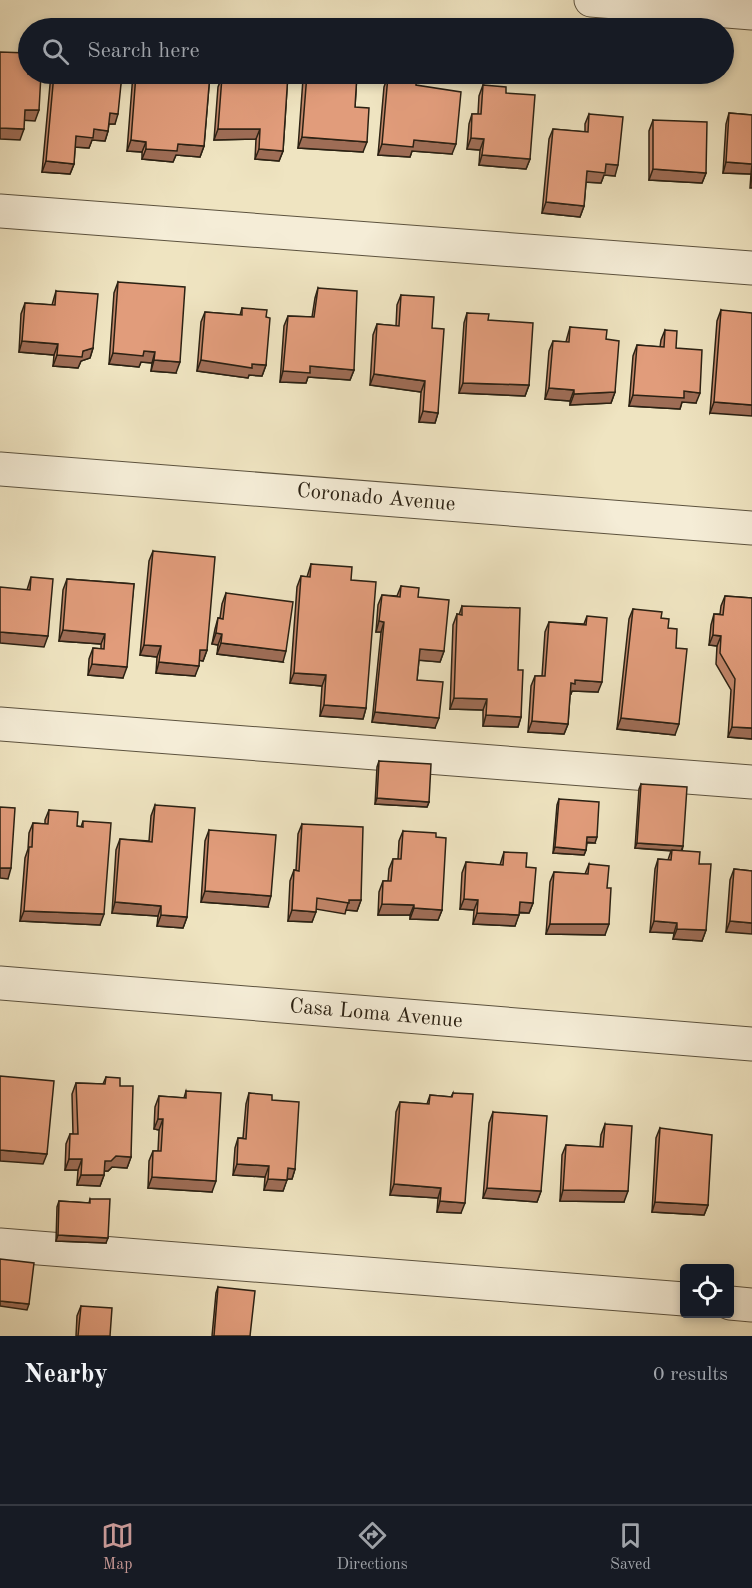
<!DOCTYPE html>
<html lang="en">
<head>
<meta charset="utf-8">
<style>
	body { margin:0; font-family:"Old Standard TT",serif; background:#242831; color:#f1f3f6 }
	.controls { position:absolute; right:18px; bottom:18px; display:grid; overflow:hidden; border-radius:6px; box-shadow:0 3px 9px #0003 }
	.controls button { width:54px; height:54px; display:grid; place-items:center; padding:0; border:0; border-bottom:2px solid #363941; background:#171b24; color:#f1f3f6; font:30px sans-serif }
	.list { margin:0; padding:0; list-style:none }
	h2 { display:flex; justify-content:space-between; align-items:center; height:78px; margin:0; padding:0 24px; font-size:26px }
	h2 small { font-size:20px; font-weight:400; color:#9ea1a6 }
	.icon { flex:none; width:33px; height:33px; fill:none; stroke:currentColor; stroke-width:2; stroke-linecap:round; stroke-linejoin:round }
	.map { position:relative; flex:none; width:752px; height:1336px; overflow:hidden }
	.search { position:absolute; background:#171b24; box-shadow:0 3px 9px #0003; left:18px; right:18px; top:18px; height:66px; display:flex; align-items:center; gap:15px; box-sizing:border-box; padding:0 21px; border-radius:33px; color:#9ea1a6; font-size:22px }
	.sheet { height:168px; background:#171b24 }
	nav { display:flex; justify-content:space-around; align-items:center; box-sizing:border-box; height:84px; border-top:2px solid #363941; background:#171b24; font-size:16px; color:#9ea1a6 }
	nav a { display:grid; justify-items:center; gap:3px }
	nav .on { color:#c59692 }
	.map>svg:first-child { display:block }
</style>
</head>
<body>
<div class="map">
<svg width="752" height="1336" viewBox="0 0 752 1336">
	<rect width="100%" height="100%" fill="#efe4c1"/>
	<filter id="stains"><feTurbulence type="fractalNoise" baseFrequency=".00333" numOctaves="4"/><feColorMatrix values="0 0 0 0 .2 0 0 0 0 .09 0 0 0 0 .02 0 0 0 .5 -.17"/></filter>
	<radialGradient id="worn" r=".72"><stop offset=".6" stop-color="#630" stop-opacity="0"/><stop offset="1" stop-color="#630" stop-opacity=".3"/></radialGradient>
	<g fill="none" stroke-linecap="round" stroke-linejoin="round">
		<g stroke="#5c523e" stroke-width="35">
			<g id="minor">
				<path d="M591,0L752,13"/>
				<path d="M0,211L752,268"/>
				<path d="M0,469L752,528"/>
				<path d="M0,724L752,782"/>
				<path d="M0,983L752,1044"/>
				<path d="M0,1245L684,1299"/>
				<path d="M730,1303L752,1305"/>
			</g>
		</g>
		<use href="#minor" stroke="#f5edd7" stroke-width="33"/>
	</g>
	<g fill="#c2866a" stroke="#2b2113" stroke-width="1.5">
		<path d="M51,74H122L115,124H109L108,131L105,141L92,140L89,148L75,147L74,164L70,174L42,172Z"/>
		<path d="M133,74H210L204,146L200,157L176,155L173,162L142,159V152L127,151Z"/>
		<path d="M264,74H288L283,151L279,161L255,159L256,139L214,140L218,87L222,77L262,79Z"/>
		<path d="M305,74H357L355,107L363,152L298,148L303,79Z"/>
		<path d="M388,76L416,85L452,154L412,151L410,157L378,155L384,87Z"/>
		<path d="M483,85L506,93L530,159L526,169L479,165L480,150L467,149L469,124L472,114H478L479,96Z"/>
		<path d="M729,113L752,115V188H750L751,174L723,173L726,124Z"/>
		<path d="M589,114L615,176L604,175L601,183L586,182L584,206L580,217L542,213L549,139L553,129L585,132V124Z"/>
		<path d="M653,120L706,173L702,183L649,180V131Z"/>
		<path d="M118,282L176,373L151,371L152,363L141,362L139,367L109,364L114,293Z"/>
		<path d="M318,288L354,370L350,380L308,377L306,383L280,382L284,326L288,316L312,317L315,298Z"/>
		<path d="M56,291L93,348L90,358L81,361L78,368L53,366L54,355L19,352L21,314L25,303L52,305Z"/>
		<path d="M401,295L432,328L438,413L435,423L419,422L421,392L370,385L373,335L377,324L396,326L397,305Z"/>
		<path d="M242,308L266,317V365L262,376L249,375L248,378L197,371L201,322L205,312L240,315Z"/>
		<path d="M721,310L752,357L710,413L717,321Z"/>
		<path d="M467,313L488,320L529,385L525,396L459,393L464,323Z"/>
		<path d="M570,327L606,339L615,392L611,403L570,405V401L545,399L549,351L553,341L566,342L567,338Z"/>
		<path d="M665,330L676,348L696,403L682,402L680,409L629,406L633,356L637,345L660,347L661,340Z"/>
		<path d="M153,551L207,650L203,661L199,660L195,676L156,673L157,657L140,655L149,561Z"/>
		<path d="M311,564L351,580L366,708L363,719L320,716L322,686L290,683L297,587L301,576L307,577Z"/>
		<path d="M31,577L44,647L27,590Z"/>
		<path d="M67,579L134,584L123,678L88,675L89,659L93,648L101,649V644L59,641L63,590Z"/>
		<path d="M401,586L418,597L444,651L440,662L419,660L417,680L435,728L372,722L381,632H376L378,605L382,595L397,596Z"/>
		<path d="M226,593L283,662L217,654L218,645L212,644L215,629L218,618H220L222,604Z"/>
		<path d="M725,596L752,598V739L728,737L731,690L716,664L717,646L709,645L711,625L714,614H720L721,606Z"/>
		<path d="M462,606L518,670L521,717L518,727L483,726V710L450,709L453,625L457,614L459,615Z"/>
		<path d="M633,609L661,618L676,648L675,735L617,729L629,619Z"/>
		<path d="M587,616L598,692L572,691L571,694H570L568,724L564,734L528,732L531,686L535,676H542L545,632L549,622L584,624Z"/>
		<path d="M379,761L429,802L427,807L375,804L377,767Z"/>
		<path d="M641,784L683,846L682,851L699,864L706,930L702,941L673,939L674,933L650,932L655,869L658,859L668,860L671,851L635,848L639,789Z"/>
		<path d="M559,799L595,843H587L586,850L584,855L553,853L557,805Z"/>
		<path d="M155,805L187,917L183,928L157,926L158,916L112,913L116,850L120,839L149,841L151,816Z"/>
		<path d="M49,810L77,826L81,827L83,821L100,925L20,921L25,858L28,849L29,833L33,823L45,824V820Z"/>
		<path d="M302,824L361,900L357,911L346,910L345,914L316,909L312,922L288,921L290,881L294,870H296L298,834Z"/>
		<path d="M209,830L268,907L201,902L205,841Z"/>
		<path d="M403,831L442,910L438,920L410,919V915H378L379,892L383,881H388L389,869L393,859H398L399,841Z"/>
		<path d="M504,852L526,867L533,903L529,913H519L515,926L473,924L474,910L460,909L462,873L466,862L500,865Z"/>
		<path d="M589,864L605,935L546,934L550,882L554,872L585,874Z"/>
		<path d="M734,869L752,871L726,932L730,880Z"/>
		<path d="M106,1077L120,1086L131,1157L127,1168L112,1167L108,1171H104V1175L100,1186L77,1185L78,1170H65L66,1144L70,1134H73L72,1094L76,1083L103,1084Z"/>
		<path d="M186,1091L212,1192L148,1188L149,1161L153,1151H158L159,1130L154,1129L155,1107L159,1096L184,1098Z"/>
		<path d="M249,1093L272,1100L295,1169L292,1179H287L283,1191L264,1190L265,1177L233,1175L235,1148L238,1138H243L246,1104Z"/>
		<path d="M453,1093L461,1213L437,1212L438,1198L390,1195L396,1112L400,1102L427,1104L430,1095L451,1097Z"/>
		<path d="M493,1112L541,1191L537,1202L483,1198L489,1123Z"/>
		<path d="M605,1124L624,1202L560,1201L562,1155L566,1145L600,1147L601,1135Z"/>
		<path d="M660,1128L708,1205L704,1215L652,1212L656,1138Z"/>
		<path d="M90,1199L106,1243L56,1241L57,1207L59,1201L89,1203Z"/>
		<path d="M218,1287L250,1336H212L216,1293Z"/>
		<path d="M81,1306L110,1336H76L77,1316Z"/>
	</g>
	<g fill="#9e6d56" stroke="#2b2113" stroke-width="1.5">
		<path d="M25,110H39L35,121L21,120Z"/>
		<path d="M110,113L118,114L115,124H106Z"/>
		<path d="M0,128L24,129L20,140L0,139Z"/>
		<path d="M94,129L108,131L105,141L92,140L89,148L73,147L76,136Z"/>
		<path d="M218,129H260L256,139L214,140Z"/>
		<path d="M302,137L367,142L363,152L298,148Z"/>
		<path d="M471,138L484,139L480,150L467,149Z"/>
		<path d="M131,140L146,142L142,152L127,151Z"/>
		<path d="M414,140L456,144L452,154L412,151L410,157L378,155L382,144Z"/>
		<path d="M178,144L204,146L200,157L176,155L173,162L142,159L146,149Z"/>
		<path d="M259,149L283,151L279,161L255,159Z"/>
		<path d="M482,155L530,159L526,169L479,165Z"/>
		<path d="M46,161L74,164L70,174L42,172Z"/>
		<path d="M726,162L752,164L751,174L723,173Z"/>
		<path d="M606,164L618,165L615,176L604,175L601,183L583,182L587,171Z"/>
		<path d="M653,169L706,173L702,183L649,180Z"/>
		<path d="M546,202L584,206L580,217L542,213Z"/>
		<path d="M22,341L58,344L54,355L19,352Z"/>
		<path d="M93,348L90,358L81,361L78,368L53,366L57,355L83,351Z"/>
		<path d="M144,351L155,352L152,363L141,362L139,367L109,364L113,353Z"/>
		<path d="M154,360L180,362L176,373L151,371Z"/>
		<path d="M201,360L252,364L266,365L262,376L249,375L248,378L197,371Z"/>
		<path d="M310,366L354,370L350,380L308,377L306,383L280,382L283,371Z"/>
		<path d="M374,374L425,381L421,392L370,385Z"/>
		<path d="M463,383L529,385L525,396L459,393Z"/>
		<path d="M549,388L574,390L570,401L545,399Z"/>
		<path d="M684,391L700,393L696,403L682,402L680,409L629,406L633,395Z"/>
		<path d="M615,392L611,403L570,405L574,394Z"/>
		<path d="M714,402L752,405V416L710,413Z"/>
		<path d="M423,411L438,413L435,423L419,422Z"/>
		<path d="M379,621L384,622L381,632H376Z"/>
		<path d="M63,630L105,634L101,644L59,641Z"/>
		<path d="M0,632L48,636L44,647L0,643Z"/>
		<path d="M216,633L222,634L218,645L212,644Z"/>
		<path d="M713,635L721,636L717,646L709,645Z"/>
		<path d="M221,643L286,651L283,662L217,654Z"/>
		<path d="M144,645L161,646L157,657L140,655Z"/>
		<path d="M420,649L444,651L440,662L416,660Z"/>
		<path d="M200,650H207L203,661L196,660Z"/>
		<path d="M159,662L199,666L195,676L156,673Z"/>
		<path d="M92,664L127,667L123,678L88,675Z"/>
		<path d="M294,673L326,675L322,686L290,683Z"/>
		<path d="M575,680L602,682L598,692L572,691L571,694H567L571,683Z"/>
		<path d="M454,698L487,699L483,710L450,709Z"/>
		<path d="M324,705L366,708L363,719L320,716Z"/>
		<path d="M375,712L439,718L435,728L372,722Z"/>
		<path d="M486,715L521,717L518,727L483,726Z"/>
		<path d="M621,718L679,724L675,735L617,729Z"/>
		<path d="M532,721L568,724L564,734L528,732Z"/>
		<path d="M732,727L752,728V739L728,737Z"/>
		<path d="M377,798L429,802L427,807L375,804Z"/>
		<path d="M587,837H597L595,843L585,842Z"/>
		<path d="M637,843L683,846L681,851L635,848Z"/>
		<path d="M555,847L586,850L584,855L553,853Z"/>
		<path d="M0,868H11L8,879L0,878Z"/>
		<path d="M205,891L271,896L268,907L201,902Z"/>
		<path d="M464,899L478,900L474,910L460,909Z"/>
		<path d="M349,900H361L357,911L346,910Z"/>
		<path d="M115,902L161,906L158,916L112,913Z"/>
		<path d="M520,902L533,903L529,913L516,912Z"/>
		<path d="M382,904L414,905L410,915H378Z"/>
		<path d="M414,908L442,910L438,920L410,919Z"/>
		<path d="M292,910L316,912L312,922L288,921Z"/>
		<path d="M24,911L104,914L100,925L20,921Z"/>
		<path d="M477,913L519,915L515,926L473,924Z"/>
		<path d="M161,915L187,917L183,928L157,926Z"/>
		<path d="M654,921L677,923L674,933L650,932Z"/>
		<path d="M730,921L752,923V934L726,932Z"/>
		<path d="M550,924H609L605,935L546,934Z"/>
		<path d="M677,929L706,930L702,941L673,939Z"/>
		<path d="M158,1119H163L159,1130L154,1129Z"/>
		<path d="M0,1150L47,1154L43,1164L0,1161Z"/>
		<path d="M116,1156L131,1157L127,1168L112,1167L108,1171H101L105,1161Z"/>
		<path d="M69,1159H82L78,1170H65Z"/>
		<path d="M237,1164L269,1166L265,1177L233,1175Z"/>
		<path d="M288,1168L295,1169L292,1179H284Z"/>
		<path d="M81,1175H104L100,1186L77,1185Z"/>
		<path d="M152,1177L216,1181L212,1192L148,1188Z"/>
		<path d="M268,1179L287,1180L283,1191L264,1190Z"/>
		<path d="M394,1184L441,1188L438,1198L390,1195Z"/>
		<path d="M487,1188L541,1191L537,1202L483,1198Z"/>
		<path d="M563,1190L628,1191L624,1202L560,1201Z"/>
		<path d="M440,1201L465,1203L461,1213L437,1212Z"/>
		<path d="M655,1202L708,1205L704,1215L652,1212Z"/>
		<path d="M58,1235L108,1238L106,1243L56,1241Z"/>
		<path d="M0,1301L29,1304L27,1310L0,1306Z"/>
	</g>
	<g fill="#e19c7b" stroke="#2b2113" stroke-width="1.5">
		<path d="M0,52L28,53V74H41L39,110H25L24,129L0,128Z"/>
		<path d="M54,74H122L118,114L110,113L108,131L94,129L93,138L76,136L74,164L46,161Z"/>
		<path d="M136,74H210L204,146L178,144L177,151L146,149V142L131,140Z"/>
		<path d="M265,74H288L283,151L259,149L260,129H218L222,77L265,79Z"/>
		<path d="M307,74H357L355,107L369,108L367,142L302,137Z"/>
		<path d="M388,76L416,79V85L461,92L456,144L414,140L413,147L382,144Z"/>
		<path d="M483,85L506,87V93L535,95L530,159L482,155L484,139L471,138L472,114H481Z"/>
		<path d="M729,113L752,115V164L726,162Z"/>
		<path d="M589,114L623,117L618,165L606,164L605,173L587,171L584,206L546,202L553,129L588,132Z"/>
		<path d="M653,120L707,122L706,173L653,169Z"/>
		<path d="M118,282L185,287L180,362L154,360L155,352L144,351L143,356L113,353Z"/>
		<path d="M318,288L357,291L354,370L310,366V373L283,371L288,316L314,317Z"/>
		<path d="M56,291L98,294L93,348L83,351L82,357L57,355L58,344L22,341L25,303L55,305Z"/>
		<path d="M401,295L434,297L432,328L444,329L438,413L423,411L425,381L374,374L377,324L399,326Z"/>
		<path d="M242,308L267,310L266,317L270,318L266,365L252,364V368L201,360L205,312L242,315Z"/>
		<path d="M721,310L752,313V405L714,402Z"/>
		<path d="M467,313L489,314L488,320L533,323L529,385L463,383Z"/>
		<path d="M570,327L607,330L606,339L619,341L615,392L574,394V390L549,388L553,341L569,342Z"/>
		<path d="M665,330L677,331L676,348L702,350L700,393L684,391V398L633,395L637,345L664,347Z"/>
		<path d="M153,551L215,557L207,650H200L199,666L159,662L161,646L144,645Z"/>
		<path d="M311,564L352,567L351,580L376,582L366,708L324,705L326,675L294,673L301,576L310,577Z"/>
		<path d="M31,577L53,579L48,636L0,632V587L30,590Z"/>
		<path d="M67,579L134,584L127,667L92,664L93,648L104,649L105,634L63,630Z"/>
		<path d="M401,586L419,588L418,597L449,600L444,651L420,649L417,680L443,682L439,718L375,712L384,622L379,621L382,595L400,597Z"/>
		<path d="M226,593L293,602L286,651L221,643L222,634L216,633L218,618L223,619Z"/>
		<path d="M725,596L752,598V728L732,727L735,679L720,653L721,636L713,635L714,614L723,615Z"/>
		<path d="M462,606L520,608L518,670H523L521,717L486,715L487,699L454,698L457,614L462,615Z"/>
		<path d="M633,609L662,612L661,618L669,619L668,628L677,629L676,648L687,649L679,724L621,718Z"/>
		<path d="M587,616L607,618L602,682L575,680V684L571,683L568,724L532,721L535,676H545L549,622L586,625Z"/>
		<path d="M379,761L431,764L429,802L377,798Z"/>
		<path d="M641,784L687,787L683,846L637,843Z"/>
		<path d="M559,799L599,802L597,837H587L586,850L555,847Z"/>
		<path d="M155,805L195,808L187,917L161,915V906L115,902L120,839L152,842Z"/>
		<path d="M0,807L15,808L11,868H0Z"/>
		<path d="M49,810L78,812L77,826L83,827V821L111,823L104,914L24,911L29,847H32L33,823L48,824Z"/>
		<path d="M302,824L363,827L361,900H349V903L317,898L316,912L292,910L294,870L299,871Z"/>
		<path d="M209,830L276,835L271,896L205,891Z"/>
		<path d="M403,831L436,833V837L446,838L442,910L414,908V905L382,904L383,881H391L393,859H401Z"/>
		<path d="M672,850L700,852L699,864H711L706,930L677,929V923L654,921L658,859L671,860Z"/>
		<path d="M504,852L527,853L526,867L536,868L533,903L520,902L519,915L477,913L478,900L464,899L466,862L503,865Z"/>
		<path d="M589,864L609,866L607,888H611L609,924H550L554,872L588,874Z"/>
		<path d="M734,869L752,871V923L730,921Z"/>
		<path d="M0,1076L54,1081L47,1154L0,1150Z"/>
		<path d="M106,1077L120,1078V1086H133L131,1157L116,1156L111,1161H105L104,1175H81L82,1159H69L70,1134H78L76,1083L105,1084Z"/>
		<path d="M186,1091L221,1093L216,1181L152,1177L153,1151H161L163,1119H158L159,1096L186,1098Z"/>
		<path d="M249,1093L272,1095V1100L299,1102L295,1169L288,1168L287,1180L268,1179L269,1166L237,1164L238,1138L246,1139Z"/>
		<path d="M453,1093L473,1094L465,1203L440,1201L441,1188L394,1184L400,1102L429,1104L430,1095L452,1097Z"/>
		<path d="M493,1112L547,1116L541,1191L487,1188Z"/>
		<path d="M605,1124L632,1126L628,1191L563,1190L566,1145L603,1147Z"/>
		<path d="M660,1128L712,1135L708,1205L655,1202Z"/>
		<path d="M90,1199H110L108,1238L58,1235L59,1201L90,1203Z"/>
		<path d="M0,1259L34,1263L29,1304L0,1301Z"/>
		<path d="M218,1287L255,1291L250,1336H214Z"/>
		<path d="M81,1306L112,1308L110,1336H78Z"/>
	</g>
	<g text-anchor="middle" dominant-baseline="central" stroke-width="4.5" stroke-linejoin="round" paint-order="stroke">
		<g font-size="21" fill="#2b2113" stroke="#f5edd7">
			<text transform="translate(376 498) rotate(5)">Coronado Avenue</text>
			<text transform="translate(376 1014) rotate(5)">Casa Loma Avenue</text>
		</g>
	</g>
	<rect width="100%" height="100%" filter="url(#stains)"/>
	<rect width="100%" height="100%" fill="url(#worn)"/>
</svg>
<div class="controls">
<button><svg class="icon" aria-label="locate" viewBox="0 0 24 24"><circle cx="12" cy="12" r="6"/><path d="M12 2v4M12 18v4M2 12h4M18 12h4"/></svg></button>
</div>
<div class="search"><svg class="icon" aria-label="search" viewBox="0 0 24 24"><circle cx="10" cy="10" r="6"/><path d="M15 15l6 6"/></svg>Search here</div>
</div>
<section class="sheet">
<h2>Nearby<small>0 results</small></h2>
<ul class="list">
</ul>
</section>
<nav>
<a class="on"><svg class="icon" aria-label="map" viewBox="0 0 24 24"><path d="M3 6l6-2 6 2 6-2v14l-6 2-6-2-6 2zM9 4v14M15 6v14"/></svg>Map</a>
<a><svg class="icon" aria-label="directions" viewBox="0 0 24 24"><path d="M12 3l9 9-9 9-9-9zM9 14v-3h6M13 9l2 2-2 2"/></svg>Directions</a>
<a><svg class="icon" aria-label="saved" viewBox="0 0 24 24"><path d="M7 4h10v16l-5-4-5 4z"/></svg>Saved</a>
</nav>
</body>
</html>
